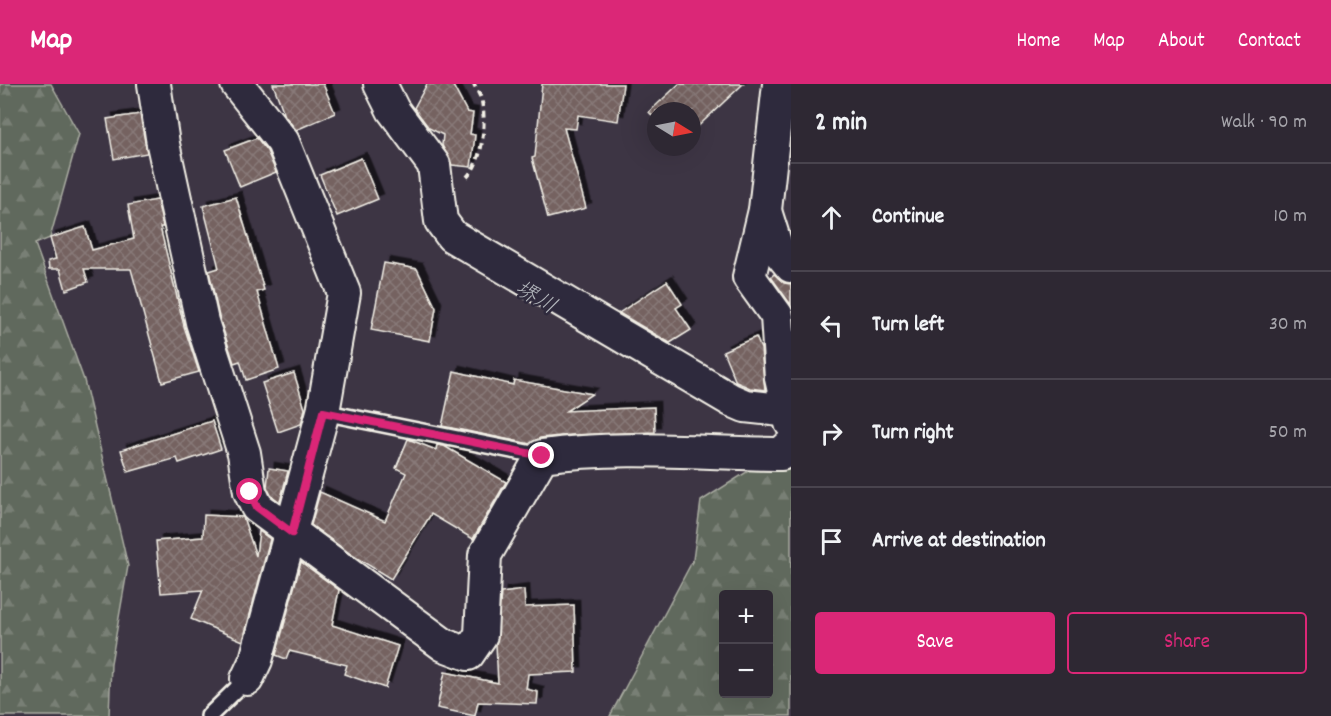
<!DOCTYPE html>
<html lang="en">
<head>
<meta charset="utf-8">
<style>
	body { margin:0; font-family:Dekko,"Klee One",sans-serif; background:#36303b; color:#f1f3f6 }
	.controls { position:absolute; right:18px; bottom:18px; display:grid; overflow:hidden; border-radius:6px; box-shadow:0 6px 24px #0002 }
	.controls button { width:54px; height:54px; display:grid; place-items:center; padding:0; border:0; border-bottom:2px solid #49444e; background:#2e2833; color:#f1f3f6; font:30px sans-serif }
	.compass { position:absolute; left:647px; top:18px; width:54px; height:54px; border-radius:50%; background:#2e2833; box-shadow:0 6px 24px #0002; rotate:100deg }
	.stop { position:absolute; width:18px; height:18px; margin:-14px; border:4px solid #db2777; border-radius:50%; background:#fff }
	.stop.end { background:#db2777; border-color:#fff; box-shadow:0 2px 6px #0008 }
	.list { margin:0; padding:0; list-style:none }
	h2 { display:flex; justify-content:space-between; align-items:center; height:78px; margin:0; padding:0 24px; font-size:26px }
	h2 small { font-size:20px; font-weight:400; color:#a7a6ac }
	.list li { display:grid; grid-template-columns:39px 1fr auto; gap:18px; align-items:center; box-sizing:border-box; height:108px; padding:0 24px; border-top:2px solid #49444e }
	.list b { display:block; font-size:22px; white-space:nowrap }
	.list em { font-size:20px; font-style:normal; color:#a7a6ac }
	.actions { display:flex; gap:12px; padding:18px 24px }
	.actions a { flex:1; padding:14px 0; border:2px solid #db2777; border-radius:6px; text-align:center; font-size:21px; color:#db2777 }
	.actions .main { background:#db2777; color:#fff }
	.icon { flex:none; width:33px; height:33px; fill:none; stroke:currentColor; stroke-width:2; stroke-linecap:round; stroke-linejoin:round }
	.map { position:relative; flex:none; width:791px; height:632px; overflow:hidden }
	header { display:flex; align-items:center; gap:36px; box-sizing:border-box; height:84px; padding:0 30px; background:#db2777; color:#fff }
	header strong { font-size:28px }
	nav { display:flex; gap:33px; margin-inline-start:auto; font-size:21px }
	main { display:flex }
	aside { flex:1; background:#2e2833 }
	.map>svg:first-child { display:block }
</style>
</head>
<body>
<header>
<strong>Map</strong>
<nav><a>Home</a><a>Map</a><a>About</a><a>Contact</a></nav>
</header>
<main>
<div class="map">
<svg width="791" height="632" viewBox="0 0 791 632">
	<defs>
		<pattern id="forest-firs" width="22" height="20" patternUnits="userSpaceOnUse" patternTransform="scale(1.5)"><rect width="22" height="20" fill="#61695d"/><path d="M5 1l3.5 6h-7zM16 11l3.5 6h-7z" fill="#787f74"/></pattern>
		<pattern id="building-cross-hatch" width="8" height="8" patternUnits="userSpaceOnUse" patternTransform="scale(1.5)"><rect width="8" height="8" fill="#746261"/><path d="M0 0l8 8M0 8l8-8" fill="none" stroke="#887978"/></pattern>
		<filter id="shadow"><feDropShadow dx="5.5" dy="-5.5" stdDeviation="0" flood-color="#0009"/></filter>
	</defs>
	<rect width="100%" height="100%" fill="#3d3544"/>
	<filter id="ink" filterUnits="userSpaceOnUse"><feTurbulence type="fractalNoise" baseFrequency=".0167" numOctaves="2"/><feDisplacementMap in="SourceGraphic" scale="12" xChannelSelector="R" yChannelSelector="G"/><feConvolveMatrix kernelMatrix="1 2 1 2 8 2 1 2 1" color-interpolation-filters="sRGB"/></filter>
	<g filter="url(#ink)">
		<g fill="url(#forest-firs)" stroke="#aaada2" stroke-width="1.5" fill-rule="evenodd">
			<path d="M0,0H51L79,50L50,154L35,160L84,296L128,482L111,579L109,632H0Z"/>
			<path d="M791,360V632H610L693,476L701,417ZM724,510H768V610H724Z"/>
		</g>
		<g fill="url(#building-cross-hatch)" stroke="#f4f1e8" stroke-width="1.5" filter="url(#shadow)">
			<path d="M273,0H323L335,29L296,46L285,32Z"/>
			<path d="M427,0H452L467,28L473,29L470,50L475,51L471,83L452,81L442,61L443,51L429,44L414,24Z"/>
			<path d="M542,0H623L618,37L578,31L576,45L564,44L586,124L548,134L532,74L535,73Z"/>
			<path d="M679,0H743L692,48V27H656V36L649,28Z"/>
			<path d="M140,30L147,69L114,75L107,35Z"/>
			<path d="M257,54L267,67L276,88L240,103L225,66Z"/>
			<path d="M361,74L378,115L337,132L320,91Z"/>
			<path d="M236,113L264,206L257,208L279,285L246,296L240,277L234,279L219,233L209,187L219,184L203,122Z"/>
			<path d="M157,116L163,143H160L184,242L199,288L162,298L131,185H84L88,198L66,206L60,185H49L48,177L56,175L50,154L85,143L92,166L134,155L128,121Z"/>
			<path d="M384,179L417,185L436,224L430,257L371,246Z"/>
			<path d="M774,190L784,199L791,200V221L771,193Z"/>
			<path d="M667,197L682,220L676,224L691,246L670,259L619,229Z"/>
			<path d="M756,253L761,265L765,306L750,304L736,298L723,267Z"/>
			<path d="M454,287L513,301L514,296L592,310L566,327L654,323L655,348L571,351L540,354L530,360L442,342Z"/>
			<path d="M294,289L305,325L301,340L278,348L262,299Z"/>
			<path d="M212,337L221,365L179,379L177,374L128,388L121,366Z"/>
			<path d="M408,355L436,366L437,361L444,362L506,398L473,455L431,430L391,495L352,471L311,441L320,408L385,437L406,389L396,384Z"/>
			<path d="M269,384L288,387L280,418L271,411L267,403Z"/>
			<path d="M204,431L243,433L256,472L259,447L270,455L243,557L191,535L203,506L161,509L156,457L203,453Z"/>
			<path d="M301,478L339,506L332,541L398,562L385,604L344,590L347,581L289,567L286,575L276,571Z"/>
			<path d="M524,506L525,523L574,521L576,588L528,590L526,605L538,608L537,620L478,618L475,632L437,624L445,588L498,599L496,560L501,509Z"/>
		</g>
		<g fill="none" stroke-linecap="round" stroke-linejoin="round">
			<g stroke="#f4f1e8" stroke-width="20">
				<g id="service">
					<path d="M323,328L542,372"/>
					<path d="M209,632L247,595"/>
				</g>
			</g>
			<g stroke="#f4f1e8" stroke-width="36">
				<g id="minor">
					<path d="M154,0L163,60L202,238L244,369L250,408L257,423L444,561L468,570L481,551L485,471L542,372C621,361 702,369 781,370L791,361"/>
					<path d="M237,0L283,58L344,209L323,328L256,576L247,595"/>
					<path d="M380,0L393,26L434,81L441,137L452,152L731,316L745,322L790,327"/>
					<path d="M779,0L765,126L749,193L777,232L781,294L791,339"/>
					<path d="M765,127L777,165L791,182"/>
				</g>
			</g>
			<path stroke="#f4f1e8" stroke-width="4" stroke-dasharray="6 4.5" stroke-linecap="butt" d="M467,93C483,77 486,39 482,18C481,12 476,5 474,0"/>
			<use href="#service" stroke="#2f2a3d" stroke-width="15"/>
			<use href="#minor" stroke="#2f2a3d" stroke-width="32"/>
		</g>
	</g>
	<g fill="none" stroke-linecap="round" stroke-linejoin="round" filter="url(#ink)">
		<path stroke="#db2777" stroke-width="8" d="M250,408L257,423L292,449L323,328L542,372"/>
	</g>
	<g text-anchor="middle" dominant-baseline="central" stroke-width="5" stroke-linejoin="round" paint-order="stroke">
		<g font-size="22" font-style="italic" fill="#b4b8be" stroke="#2f2a3d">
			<text transform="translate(535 215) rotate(31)">堺川</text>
		</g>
	</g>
</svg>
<div class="controls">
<button>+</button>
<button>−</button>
</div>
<svg class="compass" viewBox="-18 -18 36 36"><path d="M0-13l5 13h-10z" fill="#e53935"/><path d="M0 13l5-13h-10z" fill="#a7a6ac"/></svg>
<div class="stop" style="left:250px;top:408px"></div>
<div class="stop end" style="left:542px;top:372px"></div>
</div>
<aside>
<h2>2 min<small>Walk · 90 m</small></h2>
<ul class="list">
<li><svg class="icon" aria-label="ahead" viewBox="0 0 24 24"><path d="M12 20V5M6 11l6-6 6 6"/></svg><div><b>Continue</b></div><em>10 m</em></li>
<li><svg class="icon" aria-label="left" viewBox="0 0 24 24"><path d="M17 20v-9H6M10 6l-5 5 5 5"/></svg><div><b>Turn left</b></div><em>30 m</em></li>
<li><svg class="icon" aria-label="right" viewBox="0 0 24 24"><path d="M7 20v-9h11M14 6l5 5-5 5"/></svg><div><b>Turn right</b></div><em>50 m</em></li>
<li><svg class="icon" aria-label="arrive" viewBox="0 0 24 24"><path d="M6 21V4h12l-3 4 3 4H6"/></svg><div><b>Arrive at destination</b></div></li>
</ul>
<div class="actions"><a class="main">Save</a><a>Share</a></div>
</aside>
</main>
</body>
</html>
